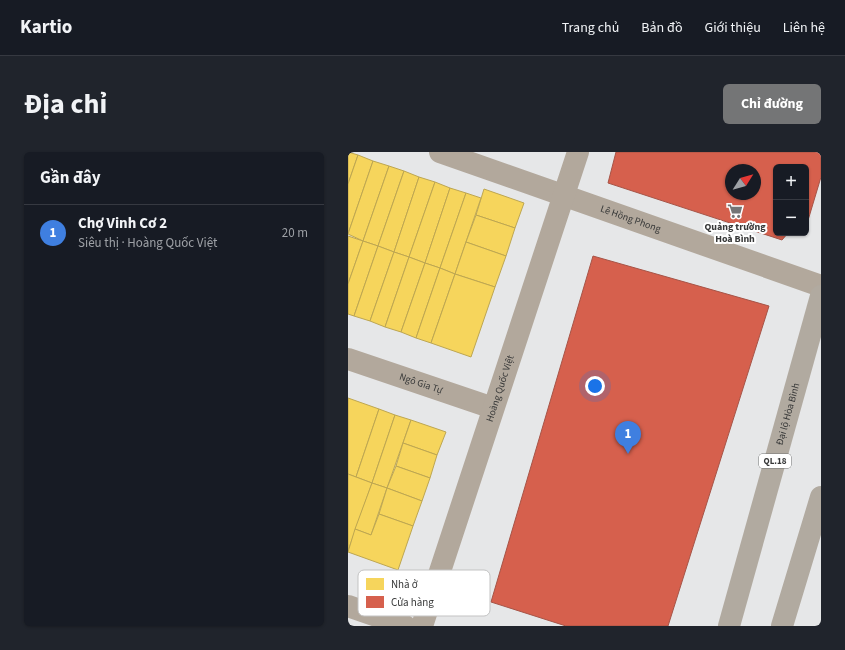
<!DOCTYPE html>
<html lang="vi">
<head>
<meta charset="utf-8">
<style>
	body { margin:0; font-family:"Source Sans 3",sans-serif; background:#20242c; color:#f1f3f6 }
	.controls { position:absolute; right:12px; top:12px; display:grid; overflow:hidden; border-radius:6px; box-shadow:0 1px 3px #0004 }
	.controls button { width:36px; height:36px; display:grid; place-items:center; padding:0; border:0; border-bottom:1px solid #363941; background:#171b24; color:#f1f3f6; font:20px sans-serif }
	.compass { position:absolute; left:377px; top:12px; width:36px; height:36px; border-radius:50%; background:#171b24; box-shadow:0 1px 3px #0004; rotate:53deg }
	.you { position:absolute; left:247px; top:234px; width:14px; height:14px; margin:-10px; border:3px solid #fff; border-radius:50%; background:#1a73e8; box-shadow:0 0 0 6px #1a73e833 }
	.badge { display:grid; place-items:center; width:26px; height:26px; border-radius:50%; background:#747576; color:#fff; font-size:13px; font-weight:700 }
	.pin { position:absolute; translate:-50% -33px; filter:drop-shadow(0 1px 2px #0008) }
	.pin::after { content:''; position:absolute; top:21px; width:14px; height:12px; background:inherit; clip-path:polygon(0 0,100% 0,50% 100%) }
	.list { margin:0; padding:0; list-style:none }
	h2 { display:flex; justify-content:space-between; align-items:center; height:52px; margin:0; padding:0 16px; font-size:17px }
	h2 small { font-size:13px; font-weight:400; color:#9ea1a6 }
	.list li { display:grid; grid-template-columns:26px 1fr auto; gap:12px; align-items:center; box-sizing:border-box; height:56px; padding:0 16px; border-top:1px solid #363941 }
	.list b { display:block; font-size:15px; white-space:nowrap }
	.list p { margin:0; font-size:13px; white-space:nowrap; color:#9ea1a6 }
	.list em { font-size:13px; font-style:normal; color:#9ea1a6 }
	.map { position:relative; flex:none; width:473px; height:474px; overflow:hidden; border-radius:6px }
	header { display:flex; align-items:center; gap:24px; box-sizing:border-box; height:56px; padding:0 20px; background:#171b24; border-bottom:1px solid #363941 }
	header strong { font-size:19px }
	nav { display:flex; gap:22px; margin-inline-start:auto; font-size:14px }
	.intro { display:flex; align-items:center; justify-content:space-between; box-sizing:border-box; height:96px; padding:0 24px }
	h1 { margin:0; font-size:28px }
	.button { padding:10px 18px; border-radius:6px; background:#747576; color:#fff; font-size:14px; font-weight:700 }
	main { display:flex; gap:24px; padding:0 24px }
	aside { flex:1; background:#171b24; border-radius:6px; box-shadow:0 1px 3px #0004 }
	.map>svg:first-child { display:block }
</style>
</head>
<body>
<header>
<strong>Kartio</strong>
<nav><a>Trang chủ</a><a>Bản đồ</a><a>Giới thiệu</a><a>Liên hệ</a></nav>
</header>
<div class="intro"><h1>Địa chỉ</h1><a class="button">Chỉ đường</a></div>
<main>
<aside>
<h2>Gần đây<small></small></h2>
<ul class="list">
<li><span class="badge" style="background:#3f7fe0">1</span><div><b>Chợ Vinh Cơ 2</b><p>Siêu thị · Hoàng Quốc Việt</p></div><em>20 m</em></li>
</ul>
</aside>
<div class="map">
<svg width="473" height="474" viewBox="0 0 473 474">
	<rect width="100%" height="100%" fill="#e6e7e8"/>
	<g fill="#f6d55c" stroke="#bda651">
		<path d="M0,0L10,3L0,32Z"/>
		<path d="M10,3L25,9L0,82V32Z"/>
		<path d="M25,9L41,14L15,89L0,82Z"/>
		<path d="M41,14L56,19L30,94L15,89Z"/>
		<path d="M56,19L71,25L46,100L30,94Z"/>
		<path d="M71,25L87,30L61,105L46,100Z"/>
		<path d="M87,30L102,36L77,111L61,105Z"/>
		<path d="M102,36L118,41L92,116L77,111Z"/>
		<path d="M136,37L176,51L167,76L128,63Z"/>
		<path d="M118,41L133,46L107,122L92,116Z"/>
		<path d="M128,63L167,76L158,104L118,90Z"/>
		<path d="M0,84L15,89L0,132Z"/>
		<path d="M15,89L30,94L6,164L0,162V132Z"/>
		<path d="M118,90L158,104L147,135L107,122Z"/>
		<path d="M30,94L46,100L22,169L6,164Z"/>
		<path d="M46,100L61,105L37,175L22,169Z"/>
		<path d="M61,105L77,111L53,180L37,175Z"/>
		<path d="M77,111L92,116L68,186L53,180Z"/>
		<path d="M92,116L107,122L83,191L68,186Z"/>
		<path d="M107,122L147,135L123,205L83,191Z"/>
		<path d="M0,246L31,257L8,325L0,322Z"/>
		<path d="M31,257L47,263L24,331L8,325Z"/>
		<path d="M47,263L63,268L39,336L24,331Z"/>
		<path d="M63,268L98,280L89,303L55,291Z"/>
		<path d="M55,291L89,303L82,326L48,314Z"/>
		<path d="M48,314L82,326L74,349L39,336Z"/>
		<path d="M0,322L24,331L0,399Z"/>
		<path d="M24,331L39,336L23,383L7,377Z"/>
		<path d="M39,336L74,349L65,374L31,362Z"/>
		<path d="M31,362L65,374L50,418L0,400L7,377L23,383Z"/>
	</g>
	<g fill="#d6604d" stroke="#a65447" fill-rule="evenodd">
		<path d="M268,0H473V25L458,75V15H428V81H440L434,88L260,31ZM383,18H407V42H383Z"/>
		<path d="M245,104L421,154L320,474H218L143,450Z"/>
	</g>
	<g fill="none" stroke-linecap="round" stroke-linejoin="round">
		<g stroke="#b2a89c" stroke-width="22">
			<path id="s1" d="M92,0L473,134"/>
			<path id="s2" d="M0,207L145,256"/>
			<path d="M0,454L57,474"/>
			<path id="s3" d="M74,474L230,0"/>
		</g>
		<g stroke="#b1aaa0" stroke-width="22">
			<path id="s4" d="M381,474L473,144"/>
			<path d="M434,474L473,345"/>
		</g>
	</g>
	<defs>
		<g id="supermarket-bare" transform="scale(1.2)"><path d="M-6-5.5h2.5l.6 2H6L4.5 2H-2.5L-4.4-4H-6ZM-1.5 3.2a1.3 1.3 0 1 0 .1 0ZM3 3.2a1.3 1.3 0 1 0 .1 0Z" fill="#747576" stroke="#fff" stroke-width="2.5" paint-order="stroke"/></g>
	</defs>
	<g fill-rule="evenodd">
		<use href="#supermarket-bare" x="387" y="59"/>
	</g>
	<g text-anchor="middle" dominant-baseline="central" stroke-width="4" stroke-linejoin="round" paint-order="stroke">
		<rect fill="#fff" stroke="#737474" stroke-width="1" x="411" y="302" width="32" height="14" rx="3"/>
		<g font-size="9" font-weight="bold" fill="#373838">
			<text x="427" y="309">QL.18</text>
		</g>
		<g font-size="10" fill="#373838" stroke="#fff">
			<text stroke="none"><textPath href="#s1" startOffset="202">Lê Hồng Phong</textPath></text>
			<text stroke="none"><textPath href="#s2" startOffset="77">Ngô Gia Tự</textPath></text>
			<text stroke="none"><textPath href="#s3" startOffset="250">Hoàng Quốc Việt</textPath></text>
			<text stroke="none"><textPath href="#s4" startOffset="220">Đại lộ Hòa Bình</textPath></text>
		</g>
		<g font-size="10" font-weight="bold" fill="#373838" stroke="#fff">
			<text x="387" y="75">Quảng trường<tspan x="387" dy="12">Hoà Bình</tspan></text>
		</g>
	</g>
	<rect x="10" y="418" width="132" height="46" rx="6" fill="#fff" stroke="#c3c3c3" stroke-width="1"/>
	<rect x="18" y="426" width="18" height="12" fill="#f6d55c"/>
	<rect x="18" y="444" width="18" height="12" fill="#d6604d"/>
	<g font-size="11" fill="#373838">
		<text x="43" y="436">Nhà ở</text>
		<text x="43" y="454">Cửa hàng</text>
	</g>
</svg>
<div class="controls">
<button>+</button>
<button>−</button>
</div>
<svg class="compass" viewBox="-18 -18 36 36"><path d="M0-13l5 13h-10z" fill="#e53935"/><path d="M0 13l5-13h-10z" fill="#9ea1a6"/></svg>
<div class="you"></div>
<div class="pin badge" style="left:280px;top:302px;background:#3f7fe0">1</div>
</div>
</main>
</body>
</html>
